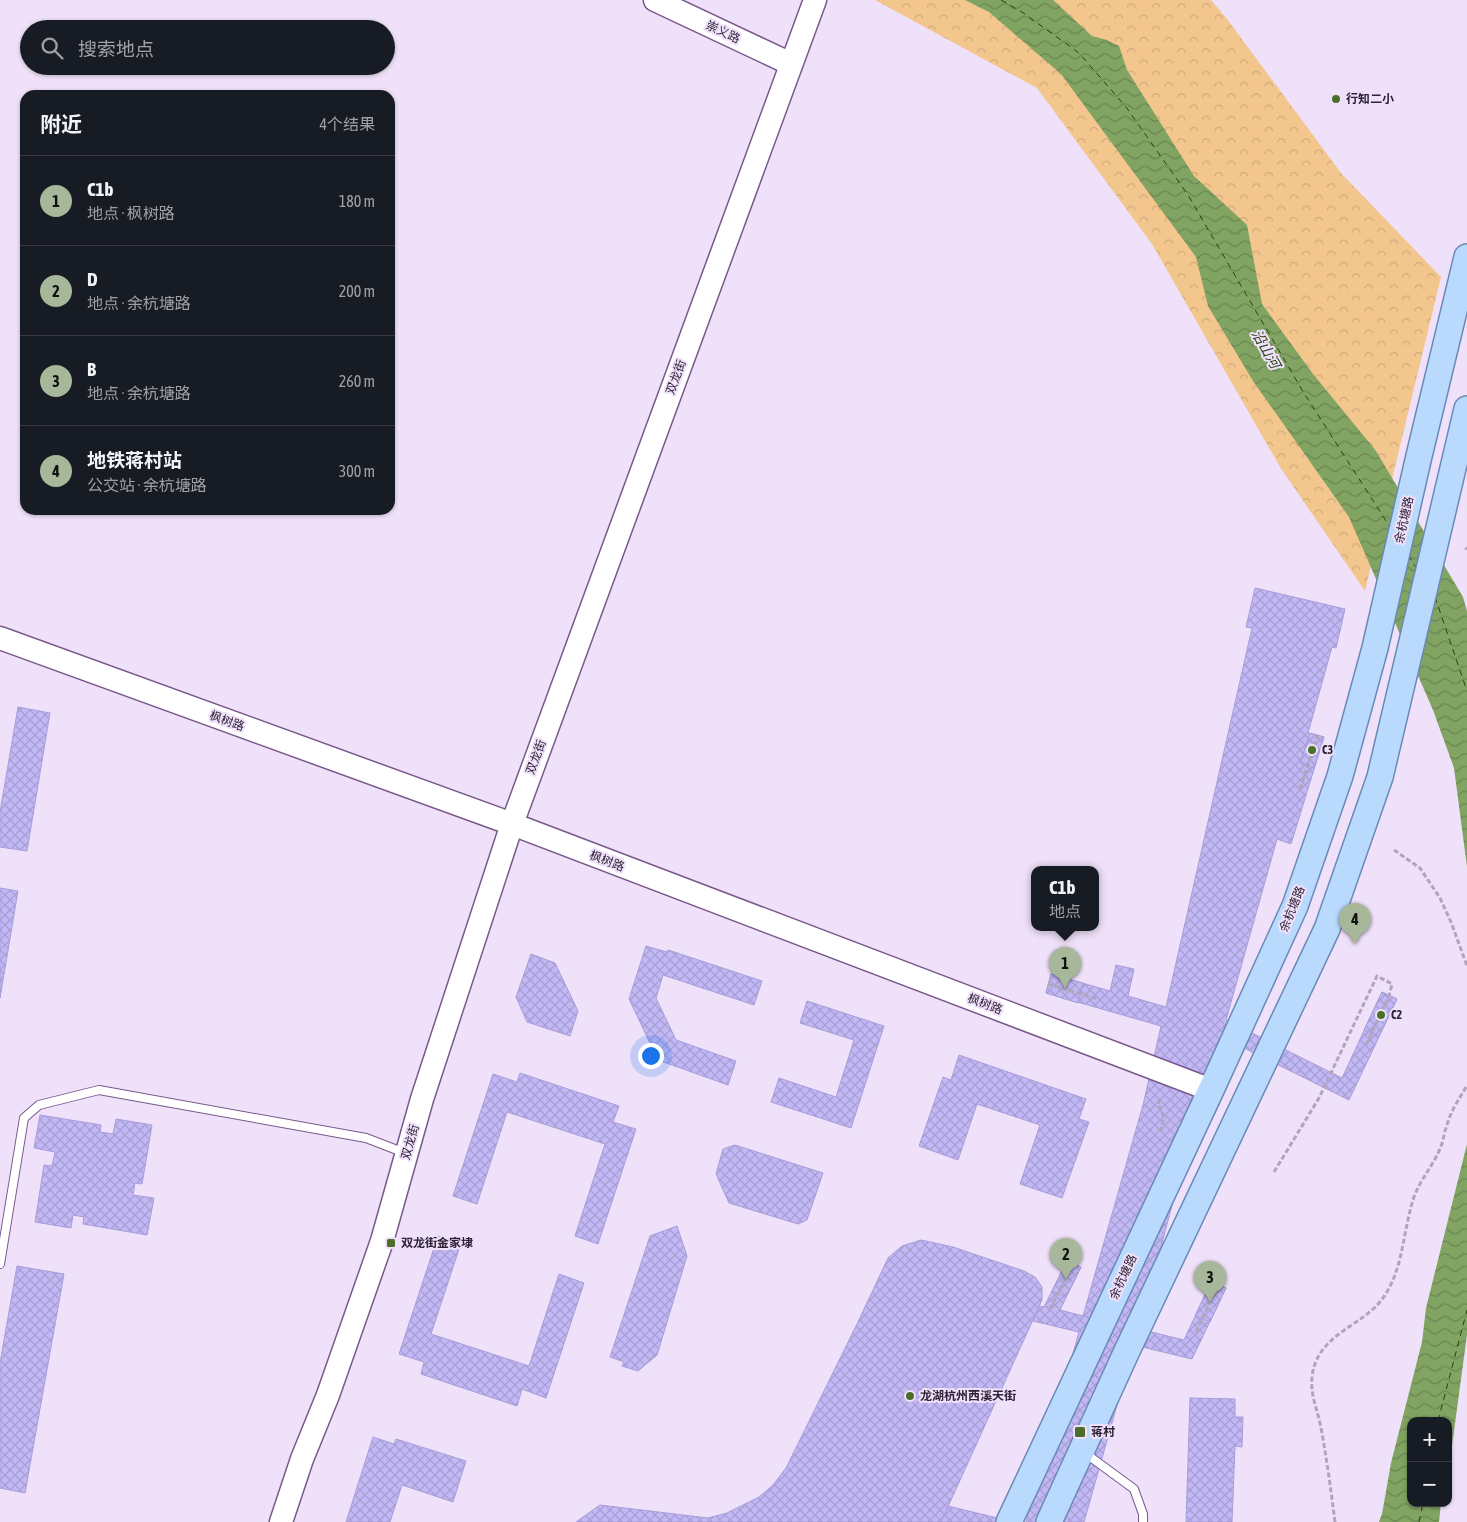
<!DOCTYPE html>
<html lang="zh">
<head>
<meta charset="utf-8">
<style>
	body { margin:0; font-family:"Asap Condensed","Noto Sans SC",sans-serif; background:#242831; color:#f1f3f6 }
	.controls { position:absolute; right:15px; bottom:15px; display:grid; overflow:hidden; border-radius:10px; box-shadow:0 1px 4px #0004 }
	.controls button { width:45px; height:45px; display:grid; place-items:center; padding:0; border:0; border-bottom:1px solid #363941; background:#171b24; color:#f1f3f6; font:25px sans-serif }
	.you { position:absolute; left:650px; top:1055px; width:18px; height:18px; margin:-12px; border:4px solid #fff; border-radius:50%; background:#1a73e8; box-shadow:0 0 0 8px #1a73e833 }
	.badge { display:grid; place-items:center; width:32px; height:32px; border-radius:50%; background:#a6b899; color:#111; font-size:16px; font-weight:700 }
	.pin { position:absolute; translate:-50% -41px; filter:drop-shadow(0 1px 2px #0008) }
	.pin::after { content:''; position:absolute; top:26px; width:18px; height:15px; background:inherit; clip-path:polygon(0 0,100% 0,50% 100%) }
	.popup { position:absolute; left:1031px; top:866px; width:68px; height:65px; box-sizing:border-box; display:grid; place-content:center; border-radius:10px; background:#171b24; filter:drop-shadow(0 1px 4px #0005); font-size:16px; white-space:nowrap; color:#9ea1a6 }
	.popup b { font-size:19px; color:#f1f3f6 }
	.popup::after { content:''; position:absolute; left:50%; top:100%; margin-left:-10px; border:10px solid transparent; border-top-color:#171b24 }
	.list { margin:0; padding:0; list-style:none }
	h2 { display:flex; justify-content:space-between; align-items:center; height:65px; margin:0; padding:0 20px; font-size:21px }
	h2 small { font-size:16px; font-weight:400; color:#9ea1a6 }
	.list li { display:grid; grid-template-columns:32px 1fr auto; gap:15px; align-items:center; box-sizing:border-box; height:90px; padding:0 20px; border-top:1px solid #363941 }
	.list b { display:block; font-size:19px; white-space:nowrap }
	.list p { margin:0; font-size:16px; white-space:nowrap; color:#9ea1a6 }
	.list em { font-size:16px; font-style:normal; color:#9ea1a6 }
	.icon { flex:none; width:28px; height:28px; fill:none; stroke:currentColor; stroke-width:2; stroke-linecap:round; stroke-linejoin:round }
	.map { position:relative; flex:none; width:1467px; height:1522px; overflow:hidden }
	.search { position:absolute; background:#171b24; box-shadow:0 1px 4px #0004; left:20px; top:20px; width:375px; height:55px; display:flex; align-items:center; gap:12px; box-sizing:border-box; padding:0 18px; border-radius:28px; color:#9ea1a6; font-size:19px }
	.panel { position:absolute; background:#171b24; box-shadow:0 1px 4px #0004; left:20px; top:90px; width:375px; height:425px; border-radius:15px }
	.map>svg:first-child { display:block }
</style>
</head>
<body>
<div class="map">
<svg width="1467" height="1522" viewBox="0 0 1467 1522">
	<defs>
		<pattern id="park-crowns" width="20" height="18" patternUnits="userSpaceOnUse" patternTransform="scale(1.25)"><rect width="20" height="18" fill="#f3c68e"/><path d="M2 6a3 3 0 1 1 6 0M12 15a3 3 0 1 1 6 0" fill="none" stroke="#d1aa7b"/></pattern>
		<pattern id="water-waves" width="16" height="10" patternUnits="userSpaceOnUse" patternTransform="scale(1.25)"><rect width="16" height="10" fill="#81a462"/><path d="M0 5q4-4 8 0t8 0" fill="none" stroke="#6a8552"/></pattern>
		<pattern id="building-cross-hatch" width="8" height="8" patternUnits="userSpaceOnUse" patternTransform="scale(1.25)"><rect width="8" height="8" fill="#c2b8f6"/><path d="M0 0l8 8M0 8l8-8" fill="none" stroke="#a79ed4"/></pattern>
	</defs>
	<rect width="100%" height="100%" fill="#efe1f9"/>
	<path fill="url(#park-crowns)" d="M875,0H1211L1227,19L1341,173L1441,277L1365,591L1280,467L1152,244L1037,88Z"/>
	<g fill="url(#water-waves)">
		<path d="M965,0H1053L1092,36L1107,40L1119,46L1127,70L1194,176L1247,225L1262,304L1313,374L1376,451L1463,597L1467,611V867L1454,768L1433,710L1349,517L1253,381L1208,306L1196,257L1061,74L989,12Z"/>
		<path d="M1467,1144V1335L1448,1475V1421H1411V1503H1441L1439,1522H1379L1382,1514L1391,1463L1422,1342L1426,1308Z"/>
	</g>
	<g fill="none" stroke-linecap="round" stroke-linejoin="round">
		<g stroke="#284010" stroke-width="1" stroke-dasharray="6 5" stroke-linecap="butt">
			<path d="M1001,0L1022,12L1079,53L1126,107L1188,195L1302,390L1390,527"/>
			<path d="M1408,555L1417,569"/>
			<path d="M1435,597L1467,691"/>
			<path d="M1438,1421L1467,1310"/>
			<path d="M1419,1522L1423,1503"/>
		</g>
	</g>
	<g fill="url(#building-cross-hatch)" stroke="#a79dd9">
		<path d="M1255,588L1345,609L1336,648L1332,647L1308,733L1324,737L1291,844L1277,839L1226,1020L1342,1078L1382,992L1397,999L1349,1100L1222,1037L1186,1153L1139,1329L1184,1340L1211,1282L1226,1288L1192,1359L1134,1345L1084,1522H1026L1079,1332L1033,1321L1039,1306L1044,1307L1067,1261L1081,1267L1060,1310L1083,1316L1143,1105L1161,1026L1046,993L1051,974L1110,991L1116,965L1134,969L1128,996L1166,1007L1252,628L1246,627Z"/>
		<path d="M18,707L50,713L27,851L0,847V812Z"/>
		<path d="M1310,733L1324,737L1314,768L1300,763Z"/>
		<path d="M0,888L18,891L0,998Z"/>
		<path d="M646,946L667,952L668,950L762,981L754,1005L663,975L656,998L676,1040L736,1061L728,1085L658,1060L629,999Z"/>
		<path d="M531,954L555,963L578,1011L570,1036L527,1022L516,997Z"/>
		<path d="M1051,974L1083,983L1078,1003L1046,993Z"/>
		<path d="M1382,992L1397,999L1379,1036L1364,1030Z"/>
		<path d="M807,1001L884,1026L851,1128L771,1102L779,1078L836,1097L854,1040L800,1023Z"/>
		<path d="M959,1055L1086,1099L1079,1119L1089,1122L1062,1198L1020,1184L1040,1125L977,1104L958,1160L919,1146L943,1077L951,1080Z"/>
		<path d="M520,1073L619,1106L613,1122L636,1129L598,1244L575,1236L605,1144L507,1112L477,1204L453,1196L493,1074L517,1082Z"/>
		<path d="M40,1115L101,1125L100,1132L113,1134L116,1119L152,1125L142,1184L135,1183L133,1195L154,1198L147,1235L83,1224L84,1217L73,1215L71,1228L35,1222L44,1165L52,1166L55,1152L34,1148Z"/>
		<path d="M735,1145L823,1173L807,1220L798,1224L729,1203L716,1174L723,1149Z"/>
		<path d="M677,1226L687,1256L657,1355L638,1371L622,1366L624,1362L610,1357L650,1236Z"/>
		<path d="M438,1236L461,1243L431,1334L529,1366L559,1274L584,1283L546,1398L522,1389L517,1406L421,1374L424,1362L399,1354Z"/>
		<path d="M921,1240L953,1247L1024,1271L1035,1277L1042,1287V1300L941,1522H576L600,1505L708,1518L727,1513L759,1497L773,1485L786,1468L857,1324L888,1258L902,1246Z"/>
		<path d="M1067,1261L1081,1267L1066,1297L1052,1291Z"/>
		<path d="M17,1266L64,1274L25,1493L0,1488V1363Z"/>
		<path d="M1211,1282L1226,1288L1210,1322L1195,1316Z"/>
		<path d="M1190,1398L1235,1399V1417H1243L1242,1447L1235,1446L1232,1522H1186Z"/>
		<path d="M373,1437L394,1444L396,1439L466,1461L453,1502L402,1485L390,1522H346Z"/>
		<path d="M948,1506L1014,1522H941Z"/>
	</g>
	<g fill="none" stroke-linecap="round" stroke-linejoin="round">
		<g stroke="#79598c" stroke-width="10">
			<g id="lane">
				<path d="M0,1264L24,1118L39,1105L99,1090L366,1138L405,1153"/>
				<path d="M1085,1453L1134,1489L1143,1514V1522"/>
			</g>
		</g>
		<g stroke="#79598c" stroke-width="25">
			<g id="secondary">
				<path d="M655,0L791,64"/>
				<path d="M0,638L512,824L1211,1090"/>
				<path d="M281,1522L302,1459L328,1395L382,1241L422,1099L512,824L815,0"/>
			</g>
		</g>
		<g stroke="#6b89b7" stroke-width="28">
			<g id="primary">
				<path d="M1009,1522L1211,1090L1295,906L1340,776L1375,648L1419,456L1467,257"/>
				<path d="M1049,1522L1126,1353L1327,929L1380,777L1467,409"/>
			</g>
		</g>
		<g stroke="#b2a4bb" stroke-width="3" stroke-dasharray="5 2.5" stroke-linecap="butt">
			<path d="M1465,548L1467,549"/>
			<path d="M1300,789L1318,735"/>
			<path d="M1394,850L1420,868L1440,898L1451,922L1467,966"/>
			<path d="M1048,984L1097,999"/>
			<path d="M1160,1099L1158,1104L1164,1117L1161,1130L1164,1132"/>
			<path d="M1274,1172L1319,1098L1377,976L1392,984L1389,996L1366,1045"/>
			<path d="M1050,1309L1073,1264"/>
			<path d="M1196,1332L1218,1285"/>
			<path d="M1335,1522C1331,1491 1327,1460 1321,1428C1318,1411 1310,1395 1312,1377C1317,1332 1365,1327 1385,1295C1404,1266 1403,1229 1414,1197C1420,1180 1432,1167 1439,1151C1444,1141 1444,1131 1448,1122C1452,1108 1461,1097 1467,1085"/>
		</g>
		<use href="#lane" stroke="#fff" stroke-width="8"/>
		<use href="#secondary" stroke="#fff" stroke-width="22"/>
		<use href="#primary" stroke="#badafd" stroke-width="25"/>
	</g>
	<g fill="#4b6f28" stroke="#efe1f9" stroke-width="2">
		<circle cx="1336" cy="99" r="5"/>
		<circle cx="1312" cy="750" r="5"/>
		<circle cx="1381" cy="1015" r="5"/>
		<rect x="386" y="1238" width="10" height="10" rx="2.5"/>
		<circle cx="910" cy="1396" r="5"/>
		<rect x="1074" y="1426" width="12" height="12" rx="2.5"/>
	</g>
	<g text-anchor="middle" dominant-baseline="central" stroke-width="4" stroke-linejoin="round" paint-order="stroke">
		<g font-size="12" fill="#2f2237" stroke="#efe1f9">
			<text transform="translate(723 32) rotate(25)">崇义路</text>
			<text transform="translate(676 377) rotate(-70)">双龙街</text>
			<text transform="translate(1404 520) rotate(-77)">余杭塘路</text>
			<text transform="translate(227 721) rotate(20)">枫树路</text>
			<text transform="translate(536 757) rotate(-70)">双龙街</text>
			<text transform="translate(607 861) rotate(21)">枫树路</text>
			<text transform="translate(1292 909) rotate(-68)">余杭塘路</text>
			<text transform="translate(985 1004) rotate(21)">枫树路</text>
			<text transform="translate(410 1142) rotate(-74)">双龙街</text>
			<text transform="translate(1123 1277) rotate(-65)">余杭塘路</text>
		</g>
		<g font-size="12" font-weight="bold" fill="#2f2237" stroke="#efe1f9" text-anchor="start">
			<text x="1346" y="99">行知二小</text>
			<text x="1322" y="750">C3</text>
			<text x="1391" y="1015">C2</text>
			<text x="401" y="1243">双龙街金家埭</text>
			<text x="920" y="1396">龙湖杭州西溪天街</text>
			<text x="1091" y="1432">蒋村</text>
		</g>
		<g font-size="14" font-style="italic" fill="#284010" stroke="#efe1f9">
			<text transform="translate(1266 349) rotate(60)">沿山河</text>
		</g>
	</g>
</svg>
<div class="controls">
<button>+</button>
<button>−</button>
</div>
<div class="you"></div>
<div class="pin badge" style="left:1065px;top:988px">1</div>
<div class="popup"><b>C1b</b>地点</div>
<div class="pin badge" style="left:1066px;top:1279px">2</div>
<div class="pin badge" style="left:1210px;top:1302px">3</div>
<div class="pin badge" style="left:1355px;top:944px">4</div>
<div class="search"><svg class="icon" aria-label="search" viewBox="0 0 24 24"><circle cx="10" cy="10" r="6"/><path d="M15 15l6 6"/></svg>搜索地点</div>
<section class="panel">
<h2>附近<small>4个结果</small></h2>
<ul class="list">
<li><span class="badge">1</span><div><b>C1b</b><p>地点 · 枫树路</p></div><em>180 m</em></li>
<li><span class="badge">2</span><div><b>D</b><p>地点 · 余杭塘路</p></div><em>200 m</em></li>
<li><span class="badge">3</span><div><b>B</b><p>地点 · 余杭塘路</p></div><em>260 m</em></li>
<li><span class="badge">4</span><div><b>地铁蒋村站</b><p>公交站 · 余杭塘路</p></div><em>300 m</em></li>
</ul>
</section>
</div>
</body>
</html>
